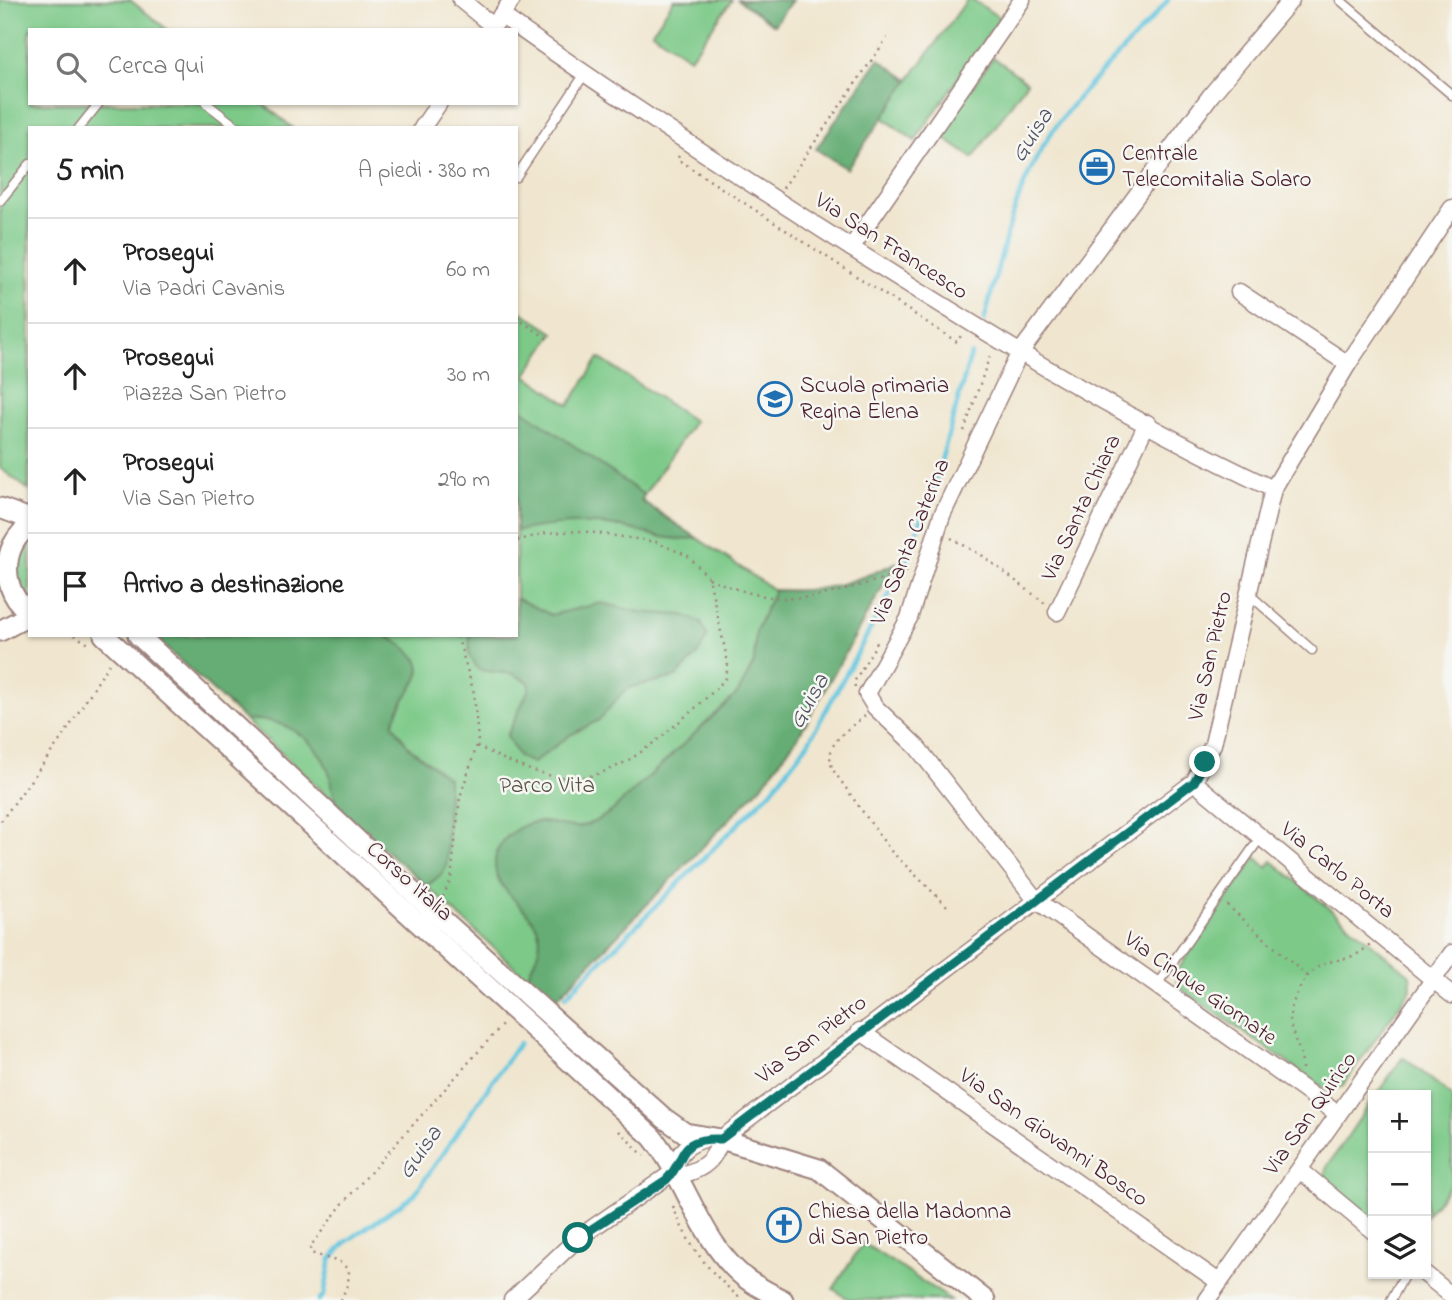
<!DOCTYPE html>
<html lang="it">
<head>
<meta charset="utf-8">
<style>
	body { margin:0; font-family:"Indie Flower",sans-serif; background:#f2f2f2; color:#222 }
	.controls { position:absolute; right:21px; bottom:21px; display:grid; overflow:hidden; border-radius:0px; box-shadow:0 2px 5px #0004 }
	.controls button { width:63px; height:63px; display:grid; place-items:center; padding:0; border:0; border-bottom:2px solid #e0e0e0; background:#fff; color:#222; font:35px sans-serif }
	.stop { position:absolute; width:21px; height:21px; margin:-16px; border:5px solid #0f766e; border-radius:50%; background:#fff }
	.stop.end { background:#0f766e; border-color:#fff; box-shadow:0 2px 7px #0008 }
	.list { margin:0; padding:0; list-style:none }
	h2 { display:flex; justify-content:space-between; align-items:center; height:91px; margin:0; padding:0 28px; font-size:30px }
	h2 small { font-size:23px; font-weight:400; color:#767676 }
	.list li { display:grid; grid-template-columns:46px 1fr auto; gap:21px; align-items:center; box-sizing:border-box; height:105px; padding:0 28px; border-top:2px solid #e0e0e0 }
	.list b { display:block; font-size:26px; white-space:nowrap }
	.list p { margin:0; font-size:23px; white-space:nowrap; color:#767676 }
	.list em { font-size:23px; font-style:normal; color:#767676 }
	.icon { flex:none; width:38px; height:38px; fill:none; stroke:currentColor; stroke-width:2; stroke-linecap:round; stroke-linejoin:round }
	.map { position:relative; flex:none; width:1452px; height:1300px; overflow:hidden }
	.search { position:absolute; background:#fff; box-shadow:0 2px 5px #0004; left:28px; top:28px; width:490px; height:77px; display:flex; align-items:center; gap:18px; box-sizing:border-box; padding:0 24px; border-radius:0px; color:#767676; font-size:26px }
	.panel { position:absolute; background:#fff; box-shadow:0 2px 5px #0004; left:28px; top:126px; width:490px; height:511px; border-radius:0px }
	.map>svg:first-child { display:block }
</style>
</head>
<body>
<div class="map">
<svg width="1452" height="1300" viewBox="0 0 1452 1300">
	<rect width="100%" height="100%" fill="#f6f6f2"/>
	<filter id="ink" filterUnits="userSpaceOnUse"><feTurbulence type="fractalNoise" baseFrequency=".0143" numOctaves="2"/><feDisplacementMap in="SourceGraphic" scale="14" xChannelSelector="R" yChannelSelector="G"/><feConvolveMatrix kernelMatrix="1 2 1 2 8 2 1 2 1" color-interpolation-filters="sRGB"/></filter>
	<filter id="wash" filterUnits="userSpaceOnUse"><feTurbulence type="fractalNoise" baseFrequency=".00686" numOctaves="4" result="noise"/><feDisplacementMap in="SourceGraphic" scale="28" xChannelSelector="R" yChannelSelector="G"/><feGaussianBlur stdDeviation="1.57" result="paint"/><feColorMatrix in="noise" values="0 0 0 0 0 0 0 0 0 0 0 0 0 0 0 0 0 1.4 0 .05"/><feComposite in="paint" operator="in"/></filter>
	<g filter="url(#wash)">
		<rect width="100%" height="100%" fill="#f0e6cf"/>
		<g fill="#7cc988" stroke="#63745a" stroke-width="2">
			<path d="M0,0H130L168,30H30V103H262L293,128H30L29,490L0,468Z"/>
			<path d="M674,0H732L690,58L652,32Z"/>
			<path d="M967,0H973L1000,18L915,141L882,117Z"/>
			<path d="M993,57L1027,82L973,158L939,135Z"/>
			<path d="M516,308L554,333L526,375L569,405L599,358L694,421L641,500L774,590L814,591L849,584L896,563L799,735L764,783L553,1002L152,635H516Z"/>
			<path d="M30,538V599L17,587L16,552Z"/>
			<path d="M1256,857L1267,867L1272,861L1410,975L1411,989L1342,1087L1327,1090L1178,987L1176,972Z"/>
			<path d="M1403,1057L1452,1096V1183L1426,1215V1095H1376Z"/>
			<path d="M1373,1099V1222L1324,1183L1326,1168Z"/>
			<path d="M863,1243L951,1300H850L833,1289Z"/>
		</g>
		<g fill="#65ad74" stroke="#586650" stroke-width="2">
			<path d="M738,0H792L774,25Z"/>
			<path d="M879,59L909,80L847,169L816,149Z"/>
			<path d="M516,405L644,495L641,501L697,538C669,543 642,530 615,526C581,521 550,525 516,531Z"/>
			<path d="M896,563L799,735L764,783L553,1002L527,978C531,968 536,958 539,948C547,913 496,899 495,865C494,842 518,822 541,822C554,822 566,828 578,827C592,825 601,818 612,811L738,693L754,663L756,631L774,590C823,593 852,583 896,563Z"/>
			<path d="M516,598L551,615L601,603L640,612L683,615L701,622L707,637L698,654L676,677L632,687L623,692L599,720L570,735L533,763L519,757L507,736L529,689V682L513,674L479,670L469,655L470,635H516Z"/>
			<path d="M152,635H385C451,671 405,680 393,724L409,747L448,778L447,863L443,873L427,886C398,860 364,835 338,805C332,798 333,784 330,775C318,739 281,715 246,721Z"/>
		</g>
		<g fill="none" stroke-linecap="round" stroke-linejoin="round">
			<g stroke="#62c6e0" stroke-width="4.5">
				<path d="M984,321C1000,262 1011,201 1042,148C1074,92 1128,50 1168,0"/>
				<path d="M566,996L771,791L808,743L904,568L937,475L971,354"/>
				<path d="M319,1300L324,1295L331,1259L346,1242L414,1195L519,1043"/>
			</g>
		</g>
	</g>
	<g filter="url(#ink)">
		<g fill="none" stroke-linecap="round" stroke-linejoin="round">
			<g stroke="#9d827d" stroke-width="11">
				<g id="service">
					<path d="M1340,0L1452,95"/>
					<path d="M206,103L238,128"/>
					<path d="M79,128L99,103"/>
					<path d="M516,177L584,75"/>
					<path d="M0,201L30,164"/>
					<path d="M1249,594L1312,650"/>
					<path d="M1156,986L1260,838"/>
					<path d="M1391,1300L1405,1274"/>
				</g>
			</g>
			<g stroke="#9d827d" stroke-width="19">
				<g id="minor">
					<path d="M461,0L493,26"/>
					<path d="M1291,0L1211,95L1019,354L942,515L909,618L867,694L875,707L917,747L1036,900L1338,1114"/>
					<path d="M501,15C606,90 714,160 823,230C969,323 1116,415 1273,489"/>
					<path d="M495,24L512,0"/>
					<path d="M422,128L439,103"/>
					<path d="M851,248L1022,0"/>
					<path d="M1239,292L1348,364"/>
					<path d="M1057,612L1147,423"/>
					<path d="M1194,782L1452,995"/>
					<path d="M860,1031L1219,1282"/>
					<path d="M1300,1170L1373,1231"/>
					<path d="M675,1171L684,1174C704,1169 715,1159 721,1139L1194,782L1213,744L1273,489L1348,364L1452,208"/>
					<path d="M675,1171C676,1151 690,1143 707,1138"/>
					<path d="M1425,1274L1452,1296"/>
					<path d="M512,1300L578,1238L675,1171"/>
					<path d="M1207,1300L1452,953"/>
				</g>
			</g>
			<g stroke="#9d827d" stroke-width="23">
				<g id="tertiary">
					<path d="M0,508L30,519"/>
					<path d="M30,526C0,544 0,594 30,612"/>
					<path d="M0,631L30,615"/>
					<path d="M104,635L652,1137C687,1180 701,1243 745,1278C757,1287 770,1293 783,1300"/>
					<path d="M138,635L434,912L664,1118L685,1133L721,1139L819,1169L985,1300"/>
				</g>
			</g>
			<g stroke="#9d827d" stroke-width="2.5" stroke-dasharray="2 5" stroke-linecap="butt">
				<path d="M679,156L677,159L957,342L962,334"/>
				<path d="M783,188L887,38"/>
				<path d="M516,318L550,340"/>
				<path d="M964,431L991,352"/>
				<path d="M951,538L983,556L1046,604"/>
				<path d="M709,578C790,615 829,594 908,571"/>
				<path d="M74,635L89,644"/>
				<path d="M855,687L854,682L878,641"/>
				<path d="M865,716C847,730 822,744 833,770L890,850L947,906"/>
				<path d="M477,746C558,788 594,793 667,732C687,715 708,698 726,678L728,663L709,578L688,556L656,542L582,531L546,533L516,541"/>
				<path d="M1,821L64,735L109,664"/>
				<path d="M443,897L451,879L460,797L478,742L474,693L457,635"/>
				<path d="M1227,905L1308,977"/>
				<path d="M1302,1069C1303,1050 1289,1034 1290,1016C1291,1000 1306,972 1321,965C1340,957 1354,961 1370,944"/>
				<path d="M619,1131L644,1156"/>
				<path d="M673,1206C689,1249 709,1271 742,1300"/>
				<path d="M341,1300L348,1283L349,1271L342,1263L311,1253L310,1247L344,1202L503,1024"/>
			</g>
			<use href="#service" stroke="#fff" stroke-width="8"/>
			<use href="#minor" stroke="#fff" stroke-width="16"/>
			<use href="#tertiary" stroke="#fff" stroke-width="19"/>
		</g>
	</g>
	<g fill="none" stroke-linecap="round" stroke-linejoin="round" filter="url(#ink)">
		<path stroke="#0f766e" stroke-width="9" d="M578,1238L666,1180C688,1159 675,1137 721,1139L1194,782L1205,762"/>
	</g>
	<defs>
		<g id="office-ring" transform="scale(1.75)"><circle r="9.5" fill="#f6f6f2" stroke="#1f6fb2" stroke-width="1.5"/><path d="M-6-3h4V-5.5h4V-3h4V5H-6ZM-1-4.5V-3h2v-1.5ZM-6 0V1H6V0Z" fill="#1f6fb2"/></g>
		<g id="school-ring" transform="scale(1.75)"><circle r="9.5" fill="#f6f6f2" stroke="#1f6fb2" stroke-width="1.5"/><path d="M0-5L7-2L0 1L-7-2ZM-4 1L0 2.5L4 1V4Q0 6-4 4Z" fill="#1f6fb2"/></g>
		<g id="church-ring" transform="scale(1.75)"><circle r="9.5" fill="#f6f6f2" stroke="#1f6fb2" stroke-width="1.5"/><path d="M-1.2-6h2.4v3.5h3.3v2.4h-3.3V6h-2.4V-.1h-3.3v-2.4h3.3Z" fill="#1f6fb2"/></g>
	</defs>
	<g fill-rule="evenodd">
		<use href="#office-ring" x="1097" y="167"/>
		<use href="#school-ring" x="775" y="399"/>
		<use href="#church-ring" x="784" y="1225"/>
	</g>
	<g text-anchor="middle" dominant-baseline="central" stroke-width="5" stroke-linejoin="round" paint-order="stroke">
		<g font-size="23" fill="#4a1f2b" stroke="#f6f6f2" text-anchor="start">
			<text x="1122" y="154">Centrale<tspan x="1122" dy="26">Telecomitalia Solaro</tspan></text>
			<text x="800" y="386">Scuola primaria<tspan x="800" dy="26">Regina Elena</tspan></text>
			<text x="808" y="1212">Chiesa della Madonna<tspan x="808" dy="26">di San Pietro</tspan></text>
		</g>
		<g font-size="23" fill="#4a1f2b" stroke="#f6f6f2">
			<text transform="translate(891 247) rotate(33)">Via San Francesco</text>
			<text transform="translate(1082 508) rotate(-65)">Via Santa Chiara</text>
			<text transform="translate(911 542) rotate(-68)">Via Santa Caterina</text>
			<text transform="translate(1211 656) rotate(-77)">Via San Pietro</text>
			<text transform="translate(1337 871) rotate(39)">Via Carlo Porta</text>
			<text transform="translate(409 882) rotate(42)">Corso Italia</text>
			<text transform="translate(1200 989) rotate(35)">Via Cinque Giornate</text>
			<text transform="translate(812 1040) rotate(-37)">Via San Pietro</text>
			<text transform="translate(1311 1114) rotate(-55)">Via San Quirico</text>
			<text transform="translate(1053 1138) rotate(35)">Via San Giovanni Bosco</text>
		</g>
		<g font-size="23" fill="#595247" stroke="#f6f6f2">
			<text x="547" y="786">Parco Vita</text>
		</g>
		<g font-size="24" font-style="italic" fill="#515161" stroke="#f6f6f2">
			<text transform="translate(1033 136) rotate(-58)">Guisa</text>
			<text transform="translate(810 702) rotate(-61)">Guisa</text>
			<text transform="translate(421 1153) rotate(-55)">Guisa</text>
		</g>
	</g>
</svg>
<div class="controls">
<button>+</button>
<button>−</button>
<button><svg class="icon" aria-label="layers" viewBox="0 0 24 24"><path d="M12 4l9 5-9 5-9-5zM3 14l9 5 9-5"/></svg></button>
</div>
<div class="stop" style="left:578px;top:1238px"></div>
<div class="stop end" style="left:1205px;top:762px"></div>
<div class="search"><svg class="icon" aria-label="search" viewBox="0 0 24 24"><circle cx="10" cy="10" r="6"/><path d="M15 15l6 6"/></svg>Cerca qui</div>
<section class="panel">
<h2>5 min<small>A piedi · 380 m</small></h2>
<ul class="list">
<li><svg class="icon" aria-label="ahead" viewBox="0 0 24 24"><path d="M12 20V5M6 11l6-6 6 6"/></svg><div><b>Prosegui</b><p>Via Padri Cavanis</p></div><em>60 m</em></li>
<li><svg class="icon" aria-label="ahead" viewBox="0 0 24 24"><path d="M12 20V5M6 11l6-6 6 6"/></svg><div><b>Prosegui</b><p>Piazza San Pietro</p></div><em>30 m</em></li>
<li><svg class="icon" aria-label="ahead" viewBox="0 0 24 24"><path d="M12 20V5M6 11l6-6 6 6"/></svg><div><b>Prosegui</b><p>Via San Pietro</p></div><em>290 m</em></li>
<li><svg class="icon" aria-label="arrive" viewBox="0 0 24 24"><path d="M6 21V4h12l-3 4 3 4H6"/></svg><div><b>Arrivo a destinazione</b></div></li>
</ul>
</section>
</div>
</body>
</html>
